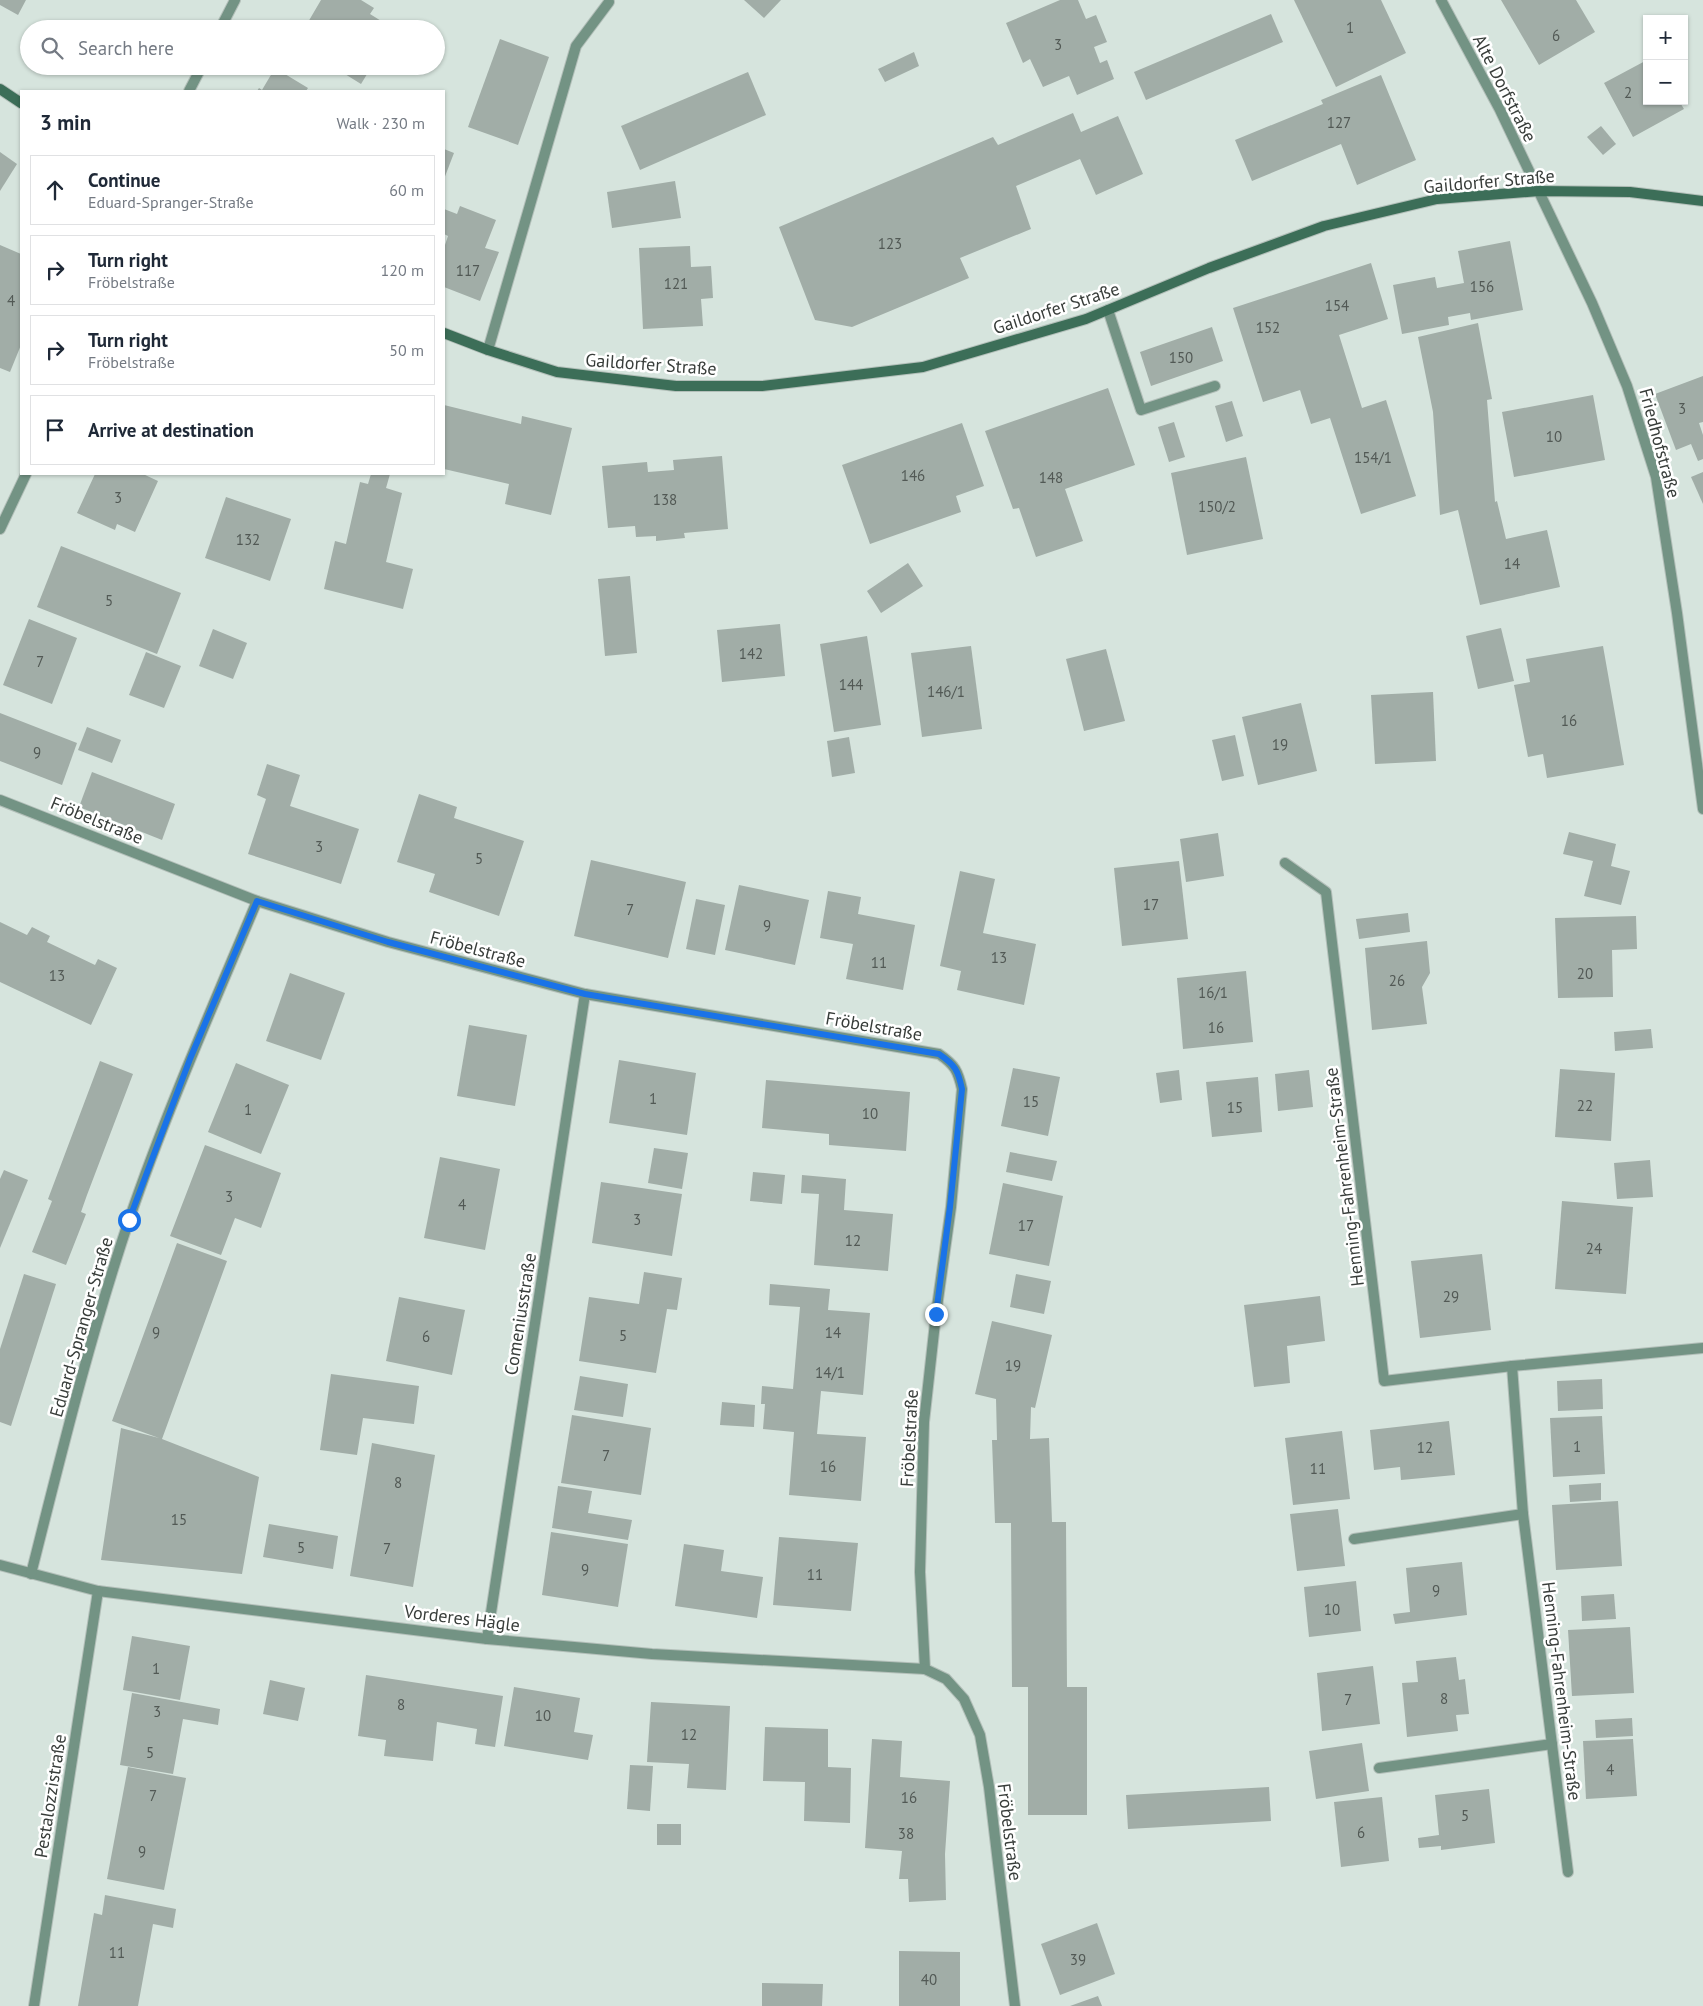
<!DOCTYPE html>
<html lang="en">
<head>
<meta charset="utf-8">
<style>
	body { margin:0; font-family:"PT Sans",sans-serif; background:#f6f6f7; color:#1f2937 }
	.controls { position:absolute; right:15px; top:15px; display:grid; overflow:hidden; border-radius:0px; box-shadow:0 1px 4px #0004 }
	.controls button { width:45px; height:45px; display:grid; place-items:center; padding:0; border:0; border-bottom:1px solid #e0e1e3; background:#fff; color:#1f2937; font:25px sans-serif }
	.stop { position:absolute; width:15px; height:15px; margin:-11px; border:4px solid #1a73e8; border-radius:50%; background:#fff }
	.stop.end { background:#1a73e8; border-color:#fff; box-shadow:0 1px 5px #0008 }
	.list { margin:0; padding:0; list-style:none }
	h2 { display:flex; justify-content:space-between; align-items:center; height:65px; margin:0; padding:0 20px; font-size:21px }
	h2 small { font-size:16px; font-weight:400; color:#747a83 }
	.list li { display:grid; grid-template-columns:32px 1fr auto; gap:15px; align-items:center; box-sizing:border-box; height:70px; margin:0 10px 10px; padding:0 10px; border:1px solid #e0e1e3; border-radius:0px }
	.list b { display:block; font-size:19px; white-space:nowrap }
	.list p { margin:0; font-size:16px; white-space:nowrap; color:#747a83 }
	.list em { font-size:16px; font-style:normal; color:#747a83 }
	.icon { flex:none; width:28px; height:28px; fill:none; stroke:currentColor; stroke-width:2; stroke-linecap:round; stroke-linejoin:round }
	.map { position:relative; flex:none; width:1703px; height:2006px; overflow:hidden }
	.search { position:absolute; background:#fff; box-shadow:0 1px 4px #0004; left:20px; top:20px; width:425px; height:55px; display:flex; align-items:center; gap:12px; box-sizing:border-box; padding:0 18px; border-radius:28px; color:#747a83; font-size:19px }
	.panel { position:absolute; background:#fff; box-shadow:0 1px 4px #0004; left:20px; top:90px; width:425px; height:385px; border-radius:0px }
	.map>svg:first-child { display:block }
</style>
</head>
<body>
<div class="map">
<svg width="1703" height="2006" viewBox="0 0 1703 2006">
	<rect width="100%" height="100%" fill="#d6e4dd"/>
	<g fill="#a1ada7">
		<path d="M0,0H26L18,15L0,5Z"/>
		<path d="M321,0H361L374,8L370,14L394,29H304Z"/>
		<path d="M744,0H781L764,18Z"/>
		<path d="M1060,0H1078L1086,19L1096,15L1107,42L1094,47L1100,63L1107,60L1114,79L1077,95L1069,76L1043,87L1030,59L1023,63L1006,23Z"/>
		<path d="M1294,0H1381L1406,53L1336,87Z"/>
		<path d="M1501,0H1576L1595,32L1539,65Z"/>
		<path d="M1271,14L1283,42L1146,100L1134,72Z"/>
		<path d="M500,39L549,57L518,145L468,127Z"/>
		<path d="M914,52L919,66L885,82L878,69Z"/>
		<path d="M1647,60V101H1679L1684,109L1633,137L1604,83Z"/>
		<path d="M332,66H372L361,84Z"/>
		<path d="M275,68L308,88L306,91H257L259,88L262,90Z"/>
		<path d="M748,72L766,115L640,170L621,126Z"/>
		<path d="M1381,75L1416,160L1357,185L1341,144L1252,181L1235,140L1323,104L1321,100Z"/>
		<path d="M1073,113L1081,132L1118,116L1143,174L1096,195L1080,159L1016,186L1031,229L960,258L969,278L852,327L815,320L779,227L993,137L998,145Z"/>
		<path d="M1601,126L1616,144L1603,155L1587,137Z"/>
		<path d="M444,149L454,153L444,179Z"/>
		<path d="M0,152L17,164L0,191Z"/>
		<path d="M675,181L681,218L612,228L607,192Z"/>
		<path d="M460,206L496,220L485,248L499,252L480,301L444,287V248L448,236L444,234V209L457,214Z"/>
		<path d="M1510,241L1523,310L1471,320L1470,313L1448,317L1449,325L1402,334L1393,285L1435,277L1437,288L1464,283L1458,251Z"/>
		<path d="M0,245L21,254V345L10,372L0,368Z"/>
		<path d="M690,246L691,267L711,266L713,298L701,299L703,326L643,329L639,248Z"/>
		<path d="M1371,263L1388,319L1339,335L1362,408L1386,400L1416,496L1361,514L1330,418L1311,424L1300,390L1263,402L1233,308Z"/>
		<path d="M1478,323L1492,399L1487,400L1495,502L1497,501L1506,539L1547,530L1560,587L1480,605L1458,510L1440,515L1433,412L1418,337Z"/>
		<path d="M1212,327L1223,361L1151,386L1140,352Z"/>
		<path d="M1703,376V422L1699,423L1703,435V459L1698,461L1691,444L1676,450L1655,394Z"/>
		<path d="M1108,388L1135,465L1065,489L1083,541L1036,557L1019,508L1013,509L985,431Z"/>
		<path d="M1593,395L1605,460L1514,477L1502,412Z"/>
		<path d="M1232,401L1243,436L1226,442L1215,406Z"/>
		<path d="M444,405L521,424L522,416L572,428L551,515L505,504L509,484L444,469Z"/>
		<path d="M1174,422L1185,457L1169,462L1158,427Z"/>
		<path d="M962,423L984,486L956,496L961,512L870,544L842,465Z"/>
		<path d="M722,456L728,529L684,533L685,538L656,541V536L636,537L635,526L608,528L602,466L647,462L648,472L674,470L673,460Z"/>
		<path d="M1246,457L1263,539L1187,555L1171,473Z"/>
		<path d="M1703,472V504L1691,477Z"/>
		<path d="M95,474H143L158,481L135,532L117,524L115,530L77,513Z"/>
		<path d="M371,474H390L386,488L402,493L386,562L413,569L403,609L324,589L335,541L346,544L360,482L368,484Z"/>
		<path d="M226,497L291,519L270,581L205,558Z"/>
		<path d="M61,546L181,593L157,654L37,607Z"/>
		<path d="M908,563L923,586L881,613L867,591Z"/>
		<path d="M630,576L637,653L605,656L598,579Z"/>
		<path d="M29,619L77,638L52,704L3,685Z"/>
		<path d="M780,624L785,676L722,682L717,630Z"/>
		<path d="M1501,628L1514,681L1478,689L1466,636Z"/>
		<path d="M213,629L247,643L233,679L199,666Z"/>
		<path d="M867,636L881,725L834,732L820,644Z"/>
		<path d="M971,646L982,729L922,737L911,653Z"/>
		<path d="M1603,646L1624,765L1547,778L1543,754L1528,757L1514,685L1530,682L1526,659Z"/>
		<path d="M1106,649L1125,721L1084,731L1066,659Z"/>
		<path d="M146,652L181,666L164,708L129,695Z"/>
		<path d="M1433,692L1436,761L1375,764L1371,695Z"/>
		<path d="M1301,703L1317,771L1258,785L1242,717Z"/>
		<path d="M0,713L77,743L62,785L0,761Z"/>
		<path d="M87,727L121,740L112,763L78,750Z"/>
		<path d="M1235,735L1244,776L1222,781L1212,740Z"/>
		<path d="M849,737L855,773L832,777L827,741Z"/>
		<path d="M267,764L300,775L290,806L359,829L341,884L248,854L266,799L257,795Z"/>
		<path d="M92,772L175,804L162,840L79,807Z"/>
		<path d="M419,794L457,807L454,818L524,841L499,916L429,892L435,874L397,862Z"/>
		<path d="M1569,832L1616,844L1611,866L1630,871L1621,905L1584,896L1593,861L1563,854Z"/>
		<path d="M1218,833L1224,876L1186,882L1180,839Z"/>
		<path d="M591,860L686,882L668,958L574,936Z"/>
		<path d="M1179,861L1188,939L1122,946L1114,868Z"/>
		<path d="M960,871L995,879L983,933L1036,944L1024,1005L957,990L961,971L940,966Z"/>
		<path d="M739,885L809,900L795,965L725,950Z"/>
		<path d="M828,891L861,897L858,914L915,925L903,990L846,979L853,944L820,938Z"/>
		<path d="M696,899L725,905L715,955L686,949Z"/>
		<path d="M1408,913L1410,932L1359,939L1356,919Z"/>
		<path d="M1636,916L1637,949L1612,950L1613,997L1558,998L1555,918Z"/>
		<path d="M0,922L27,935L32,927L50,936L47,942L95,965L98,959L117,968L91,1025L0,982Z"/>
		<path d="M1427,941L1430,973L1422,987L1427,1024L1372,1030L1365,948Z"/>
		<path d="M1246,971L1253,1042L1183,1049L1177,978Z"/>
		<path d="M290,973L345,993L321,1060L266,1041Z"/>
		<path d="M469,1025L527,1035L515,1106L457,1096Z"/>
		<path d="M1651,1029L1653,1048L1615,1051L1614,1032Z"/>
		<path d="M619,1060L696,1073L687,1135L609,1123Z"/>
		<path d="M100,1061L133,1074L87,1195L81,1212L86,1214L66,1265L32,1252L52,1201L48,1199Z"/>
		<path d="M236,1063L289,1085L261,1154L208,1132Z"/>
		<path d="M1013,1068L1060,1077L1048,1136L1001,1126Z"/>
		<path d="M1560,1069L1615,1073L1611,1141L1555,1137Z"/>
		<path d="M1179,1070L1182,1100L1160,1103L1156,1073Z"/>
		<path d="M1309,1070L1313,1107L1278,1111L1275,1074Z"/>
		<path d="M1258,1077L1262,1132L1212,1137L1206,1082Z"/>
		<path d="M766,1080L910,1092L906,1151L829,1145V1134L762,1128Z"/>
		<path d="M205,1145L281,1173L261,1228L235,1218L221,1255L170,1236Z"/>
		<path d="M654,1148L688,1153L682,1189L648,1183Z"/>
		<path d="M1010,1152L1057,1161L1052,1181L1006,1172Z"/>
		<path d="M440,1157L500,1169L485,1250L424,1238Z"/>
		<path d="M1650,1160L1653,1197L1617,1199L1614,1163Z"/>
		<path d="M4,1170L28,1180L0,1248V1179Z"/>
		<path d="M753,1172L785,1175L782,1204L750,1201Z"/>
		<path d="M802,1175L846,1179L844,1210L893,1214L888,1271L814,1265L819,1194L801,1193Z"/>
		<path d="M601,1182L682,1194L672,1256L592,1243Z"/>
		<path d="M1003,1183L1063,1196L1049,1266L989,1254Z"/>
		<path d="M1562,1201L1633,1207L1626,1294L1555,1289Z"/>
		<path d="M177,1243L227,1261L162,1439L259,1477L242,1574L101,1560L121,1428L159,1438L112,1421Z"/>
		<path d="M1482,1254L1491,1330L1420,1338L1411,1261Z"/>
		<path d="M644,1272L682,1278L677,1310L667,1309L656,1373L579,1361L589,1297L639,1304Z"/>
		<path d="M24,1274L56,1284L11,1426L0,1422V1349Z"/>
		<path d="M1016,1274L1051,1281L1044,1314L1010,1307Z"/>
		<path d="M770,1284L830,1289L828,1310L870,1313L863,1395L821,1391L817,1434L866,1437L861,1501L789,1495L794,1432L763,1429L765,1404H761L762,1386L793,1389L800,1307L769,1305Z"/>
		<path d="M1320,1296L1325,1341L1287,1346L1290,1383L1254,1387L1244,1305Z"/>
		<path d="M399,1297L465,1310L452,1375L386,1361Z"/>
		<path d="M992,1321L1052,1335L1035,1408L1031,1407L1030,1439L1049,1438L1052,1522H1066L1067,1687H1087V1815H1028V1687H1012L1011,1523H995L992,1440H997L996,1399L975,1394Z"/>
		<path d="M331,1374L419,1386L414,1424L363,1418L357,1455L320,1450Z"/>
		<path d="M580,1376L628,1384L623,1417L574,1410Z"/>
		<path d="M1602,1379L1603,1409L1558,1411L1557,1381Z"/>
		<path d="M722,1402L755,1405L754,1427L720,1425Z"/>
		<path d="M572,1415L651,1428L641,1495L561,1483Z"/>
		<path d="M1602,1416L1605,1474L1553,1477L1550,1418Z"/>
		<path d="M1449,1421L1455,1475L1401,1480L1400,1467L1374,1470L1370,1430Z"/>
		<path d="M1342,1431L1350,1499L1293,1505L1285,1438Z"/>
		<path d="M372,1443L435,1455L413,1587L350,1576Z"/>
		<path d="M1601,1483V1500L1570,1502L1569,1485Z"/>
		<path d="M558,1486L592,1491L588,1513L632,1520L628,1540L552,1528Z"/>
		<path d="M1618,1501L1622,1566L1556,1570L1552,1505Z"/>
		<path d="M1338,1509L1345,1566L1297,1571L1290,1514Z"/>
		<path d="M269,1524L338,1536L333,1569L263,1557Z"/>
		<path d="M551,1532L628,1544L618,1607L542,1595Z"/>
		<path d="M779,1537L858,1543L851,1611L773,1605Z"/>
		<path d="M684,1544L724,1550L721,1571L763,1577L757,1618L675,1606Z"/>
		<path d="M1462,1562L1467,1615L1395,1624L1393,1614L1410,1612L1406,1568Z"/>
		<path d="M1356,1581L1361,1631L1309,1637L1304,1587Z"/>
		<path d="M1614,1594L1616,1619L1582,1621L1581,1596Z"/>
		<path d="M1630,1627L1634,1693L1572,1696L1568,1630Z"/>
		<path d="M132,1636L190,1646L180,1700L123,1690Z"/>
		<path d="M1456,1657L1459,1680L1465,1679L1469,1714L1456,1715L1458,1731L1407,1737L1402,1683L1418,1682L1416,1661Z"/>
		<path d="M1373,1666L1380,1724L1322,1731L1317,1673Z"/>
		<path d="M366,1675L503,1696L495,1747L475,1744L477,1729L437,1722L433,1761L384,1756L386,1740L358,1736Z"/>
		<path d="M270,1680L305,1688L298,1721L263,1714Z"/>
		<path d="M514,1687L580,1698L574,1732L593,1735L588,1760L504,1746Z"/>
		<path d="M132,1693L220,1709L218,1725L183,1719L173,1774L120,1765Z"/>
		<path d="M651,1702L730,1706L726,1790L687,1788L689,1764L647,1762Z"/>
		<path d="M1632,1718L1633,1736L1596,1738L1595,1720Z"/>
		<path d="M765,1727L828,1729V1767L851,1768L850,1823L804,1821L805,1782L763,1781Z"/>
		<path d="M872,1739L902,1741L900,1777L950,1781L945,1854L946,1900L909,1902L908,1879H899L902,1851L865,1848Z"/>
		<path d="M1633,1739L1637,1796L1586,1799L1583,1741Z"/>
		<path d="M1362,1743L1369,1791L1316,1799L1309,1751Z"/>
		<path d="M630,1765L653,1766L650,1811L627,1809Z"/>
		<path d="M128,1767L186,1778L164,1890L107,1879Z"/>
		<path d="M1269,1787L1271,1821L1128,1829L1126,1795Z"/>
		<path d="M1489,1789L1495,1843L1441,1850V1846L1419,1848L1418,1838L1439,1835L1435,1795Z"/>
		<path d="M1382,1797L1389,1861L1341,1867L1334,1802Z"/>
		<rect x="657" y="1824" width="24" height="21"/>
		<path d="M105,1895L176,1909L173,1928L153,1924L138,2006H78L94,1913L102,1915Z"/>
		<path d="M1097,1923L1115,1974L1060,1995L1041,1944Z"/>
		<path d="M899,1951L960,1952V2006H899Z"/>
		<path d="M762,1983L823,1984L822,2006H762Z"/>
		<path d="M1098,1996L1102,2006H1070Z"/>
	</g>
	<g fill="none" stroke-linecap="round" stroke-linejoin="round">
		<g stroke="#b3bfb9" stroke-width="12">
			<g id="service">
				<path d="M1108,310L1141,410L1215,386"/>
				<path d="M488,350L576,46L609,2"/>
			</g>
		</g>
		<g stroke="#b3bfb9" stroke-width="12">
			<g id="minor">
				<path d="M1441,0L1500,110L1592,303L1627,386L1656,477L1677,613L1703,809"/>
				<path d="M0,800L257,901L388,942L585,994L939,1054C955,1065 958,1071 962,1089L951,1207L936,1314L924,1422L920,1572L925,1669L946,1679L964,1699L980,1735L989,1787L1015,2006"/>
				<path d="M1285,863L1326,892L1384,1381L1512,1366L1703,1348"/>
				<path d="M1512,1366L1523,1514L1568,1872"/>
				<path d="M1354,1539L1523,1514"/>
				<path d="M0,1565L98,1591L487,1639L652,1654L925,1669"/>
				<path d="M31,1574C61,1455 90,1336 129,1220C166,1112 213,1006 257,901"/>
				<path d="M487,1639L585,994"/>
				<path d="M1379,1768L1552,1744"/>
				<path d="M34,2006L98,1591"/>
			</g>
		</g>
		<g stroke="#b3bfb9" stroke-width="12">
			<g id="tertiary">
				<path d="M220,29L235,0"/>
				<path d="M189,91L202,66"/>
				<path d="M0,529L26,474"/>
			</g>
		</g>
		<g stroke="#b3bfb9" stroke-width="12">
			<g id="secondary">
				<path d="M0,89L21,103"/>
				<path d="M444,333L488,350L557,372L676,386H762L923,367L1086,319L1209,268L1324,226L1437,199L1539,191L1630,192L1703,201"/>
			</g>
		</g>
		<use href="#service" stroke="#739384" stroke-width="10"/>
		<use href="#minor" stroke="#739384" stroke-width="10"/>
		<use href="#tertiary" stroke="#739384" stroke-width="10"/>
		<use href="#secondary" stroke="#3c6e58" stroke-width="10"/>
	</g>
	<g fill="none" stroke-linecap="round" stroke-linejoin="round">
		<path stroke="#1a73e8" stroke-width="6" d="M129,1220L190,1059L257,901L388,942L585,994L939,1054C955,1065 958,1070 962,1089L950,1207L936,1314"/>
	</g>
	<g text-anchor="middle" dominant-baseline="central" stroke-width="5" stroke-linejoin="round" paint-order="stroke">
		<g font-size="15" fill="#525955">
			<text x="1350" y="27">1</text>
			<text x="1556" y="35">6</text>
			<text x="1058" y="44">3</text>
			<text x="1628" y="92">2</text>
			<text x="1339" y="122">127</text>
			<text x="890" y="243">123</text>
			<text x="468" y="270">117</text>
			<text x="676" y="283">121</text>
			<text x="1482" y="286">156</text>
			<text x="11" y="300">4</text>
			<text x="1337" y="305">154</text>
			<text x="1268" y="327">152</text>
			<text x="1181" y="357">150</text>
			<text x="1682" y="408">3</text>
			<text x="1554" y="436">10</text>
			<text x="1373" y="457">154/1</text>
			<text x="913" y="475">146</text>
			<text x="1051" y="477">148</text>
			<text x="118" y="497">3</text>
			<text x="665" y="499">138</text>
			<text x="1217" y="506">150/2</text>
			<text x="248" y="539">132</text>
			<text x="1512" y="563">14</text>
			<text x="109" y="600">5</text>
			<text x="751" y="653">142</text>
			<text x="40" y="661">7</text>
			<text x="851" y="684">144</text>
			<text x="946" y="691">146/1</text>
			<text x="1569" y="720">16</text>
			<text x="1280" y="744">19</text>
			<text x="37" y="752">9</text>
			<text x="319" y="846">3</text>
			<text x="479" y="858">5</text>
			<text x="1151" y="904">17</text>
			<text x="630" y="909">7</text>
			<text x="767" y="925">9</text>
			<text x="999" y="957">13</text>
			<text x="879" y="962">11</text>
			<text x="1585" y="973">20</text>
			<text x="57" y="975">13</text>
			<text x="1397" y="980">26</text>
			<text x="1213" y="992">16/1</text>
			<text x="1216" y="1027">16</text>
			<text x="653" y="1098">1</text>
			<text x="1031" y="1101">15</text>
			<text x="1585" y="1105">22</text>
			<text x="1235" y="1107">15</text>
			<text x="248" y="1109">1</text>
			<text x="870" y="1113">10</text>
			<text x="229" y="1196">3</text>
			<text x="462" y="1204">4</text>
			<text x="637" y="1219">3</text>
			<text x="1026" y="1225">17</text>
			<text x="853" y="1240">12</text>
			<text x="1594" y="1248">24</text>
			<text x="1451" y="1296">29</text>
			<text x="156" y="1332">9</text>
			<text x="833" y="1332">14</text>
			<text x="623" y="1335">5</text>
			<text x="426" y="1336">6</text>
			<text x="1013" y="1365">19</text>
			<text x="830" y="1372">14/1</text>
			<text x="1577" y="1446">1</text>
			<text x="1425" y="1447">12</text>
			<text x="606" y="1455">7</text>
			<text x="828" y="1466">16</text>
			<text x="1318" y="1468">11</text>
			<text x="398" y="1482">8</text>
			<text x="179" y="1519">15</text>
			<text x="301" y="1547">5</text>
			<text x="387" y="1548">7</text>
			<text x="585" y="1569">9</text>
			<text x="815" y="1574">11</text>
			<text x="1436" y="1590">9</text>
			<text x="1332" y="1609">10</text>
			<text x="156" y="1668">1</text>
			<text x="1444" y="1698">8</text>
			<text x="1348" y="1699">7</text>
			<text x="401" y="1704">8</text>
			<text x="157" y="1711">3</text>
			<text x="543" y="1715">10</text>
			<text x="689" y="1734">12</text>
			<text x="150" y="1752">5</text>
			<text x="1610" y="1769">4</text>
			<text x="153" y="1795">7</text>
			<text x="909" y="1797">16</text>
			<text x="1465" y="1815">5</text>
			<text x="1361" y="1832">6</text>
			<text x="906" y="1833">38</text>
			<text x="142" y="1851">9</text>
			<text x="117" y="1952">11</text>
			<text x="1078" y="1959">39</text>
			<text x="929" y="1979">40</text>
		</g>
		<g font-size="18" fill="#383d3a" stroke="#fff">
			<text transform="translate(1505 88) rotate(63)">Alte Dorfstraße</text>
			<text transform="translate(1489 181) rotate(-5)">Gaildorfer Straße</text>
			<text transform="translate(1056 308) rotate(-18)">Gaildorfer Straße</text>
			<text transform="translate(651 364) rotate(4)">Gaildorfer Straße</text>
			<text transform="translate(1660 443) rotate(75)">Friedhofstraße</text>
			<text transform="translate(97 820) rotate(22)">Fröbelstraße</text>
			<text transform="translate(478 949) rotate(15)">Fröbelstraße</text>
			<text transform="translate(874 1026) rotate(10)">Fröbelstraße</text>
			<text transform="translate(1344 1177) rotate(-97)">Henning-Fahrenheim-Straße</text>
			<text transform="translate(520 1314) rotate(-81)">Comeniusstraße</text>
			<text transform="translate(81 1327) rotate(-74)">Eduard-Spranger-Straße</text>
			<text transform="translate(909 1438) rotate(-87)">Fröbelstraße</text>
			<text transform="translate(462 1618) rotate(7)">Vorderes Hägle</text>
			<text transform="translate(1562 1691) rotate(83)">Henning-Fahrenheim-Straße</text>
			<text transform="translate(50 1796) rotate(-81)">Pestalozzistraße</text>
			<text transform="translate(1010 1832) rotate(83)">Fröbelstraße</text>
		</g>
	</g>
</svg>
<div class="controls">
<button>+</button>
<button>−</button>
</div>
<div class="stop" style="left:129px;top:1220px"></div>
<div class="stop end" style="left:936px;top:1314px"></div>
<div class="search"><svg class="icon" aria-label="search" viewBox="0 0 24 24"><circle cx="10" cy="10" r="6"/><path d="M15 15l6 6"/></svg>Search here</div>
<section class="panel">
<h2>3 min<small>Walk · 230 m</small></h2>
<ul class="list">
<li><svg class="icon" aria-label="ahead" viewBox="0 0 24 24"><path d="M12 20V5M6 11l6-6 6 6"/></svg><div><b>Continue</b><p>Eduard-Spranger-Straße</p></div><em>60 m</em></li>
<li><svg class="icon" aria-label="right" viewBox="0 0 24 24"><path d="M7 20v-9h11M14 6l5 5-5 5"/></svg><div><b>Turn right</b><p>Fröbelstraße</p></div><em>120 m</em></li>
<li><svg class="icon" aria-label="right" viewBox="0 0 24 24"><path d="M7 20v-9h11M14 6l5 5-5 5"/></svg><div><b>Turn right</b><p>Fröbelstraße</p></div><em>50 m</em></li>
<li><svg class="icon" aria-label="arrive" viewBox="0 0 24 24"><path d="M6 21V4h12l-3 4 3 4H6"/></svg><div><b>Arrive at destination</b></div></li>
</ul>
</section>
</div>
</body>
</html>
